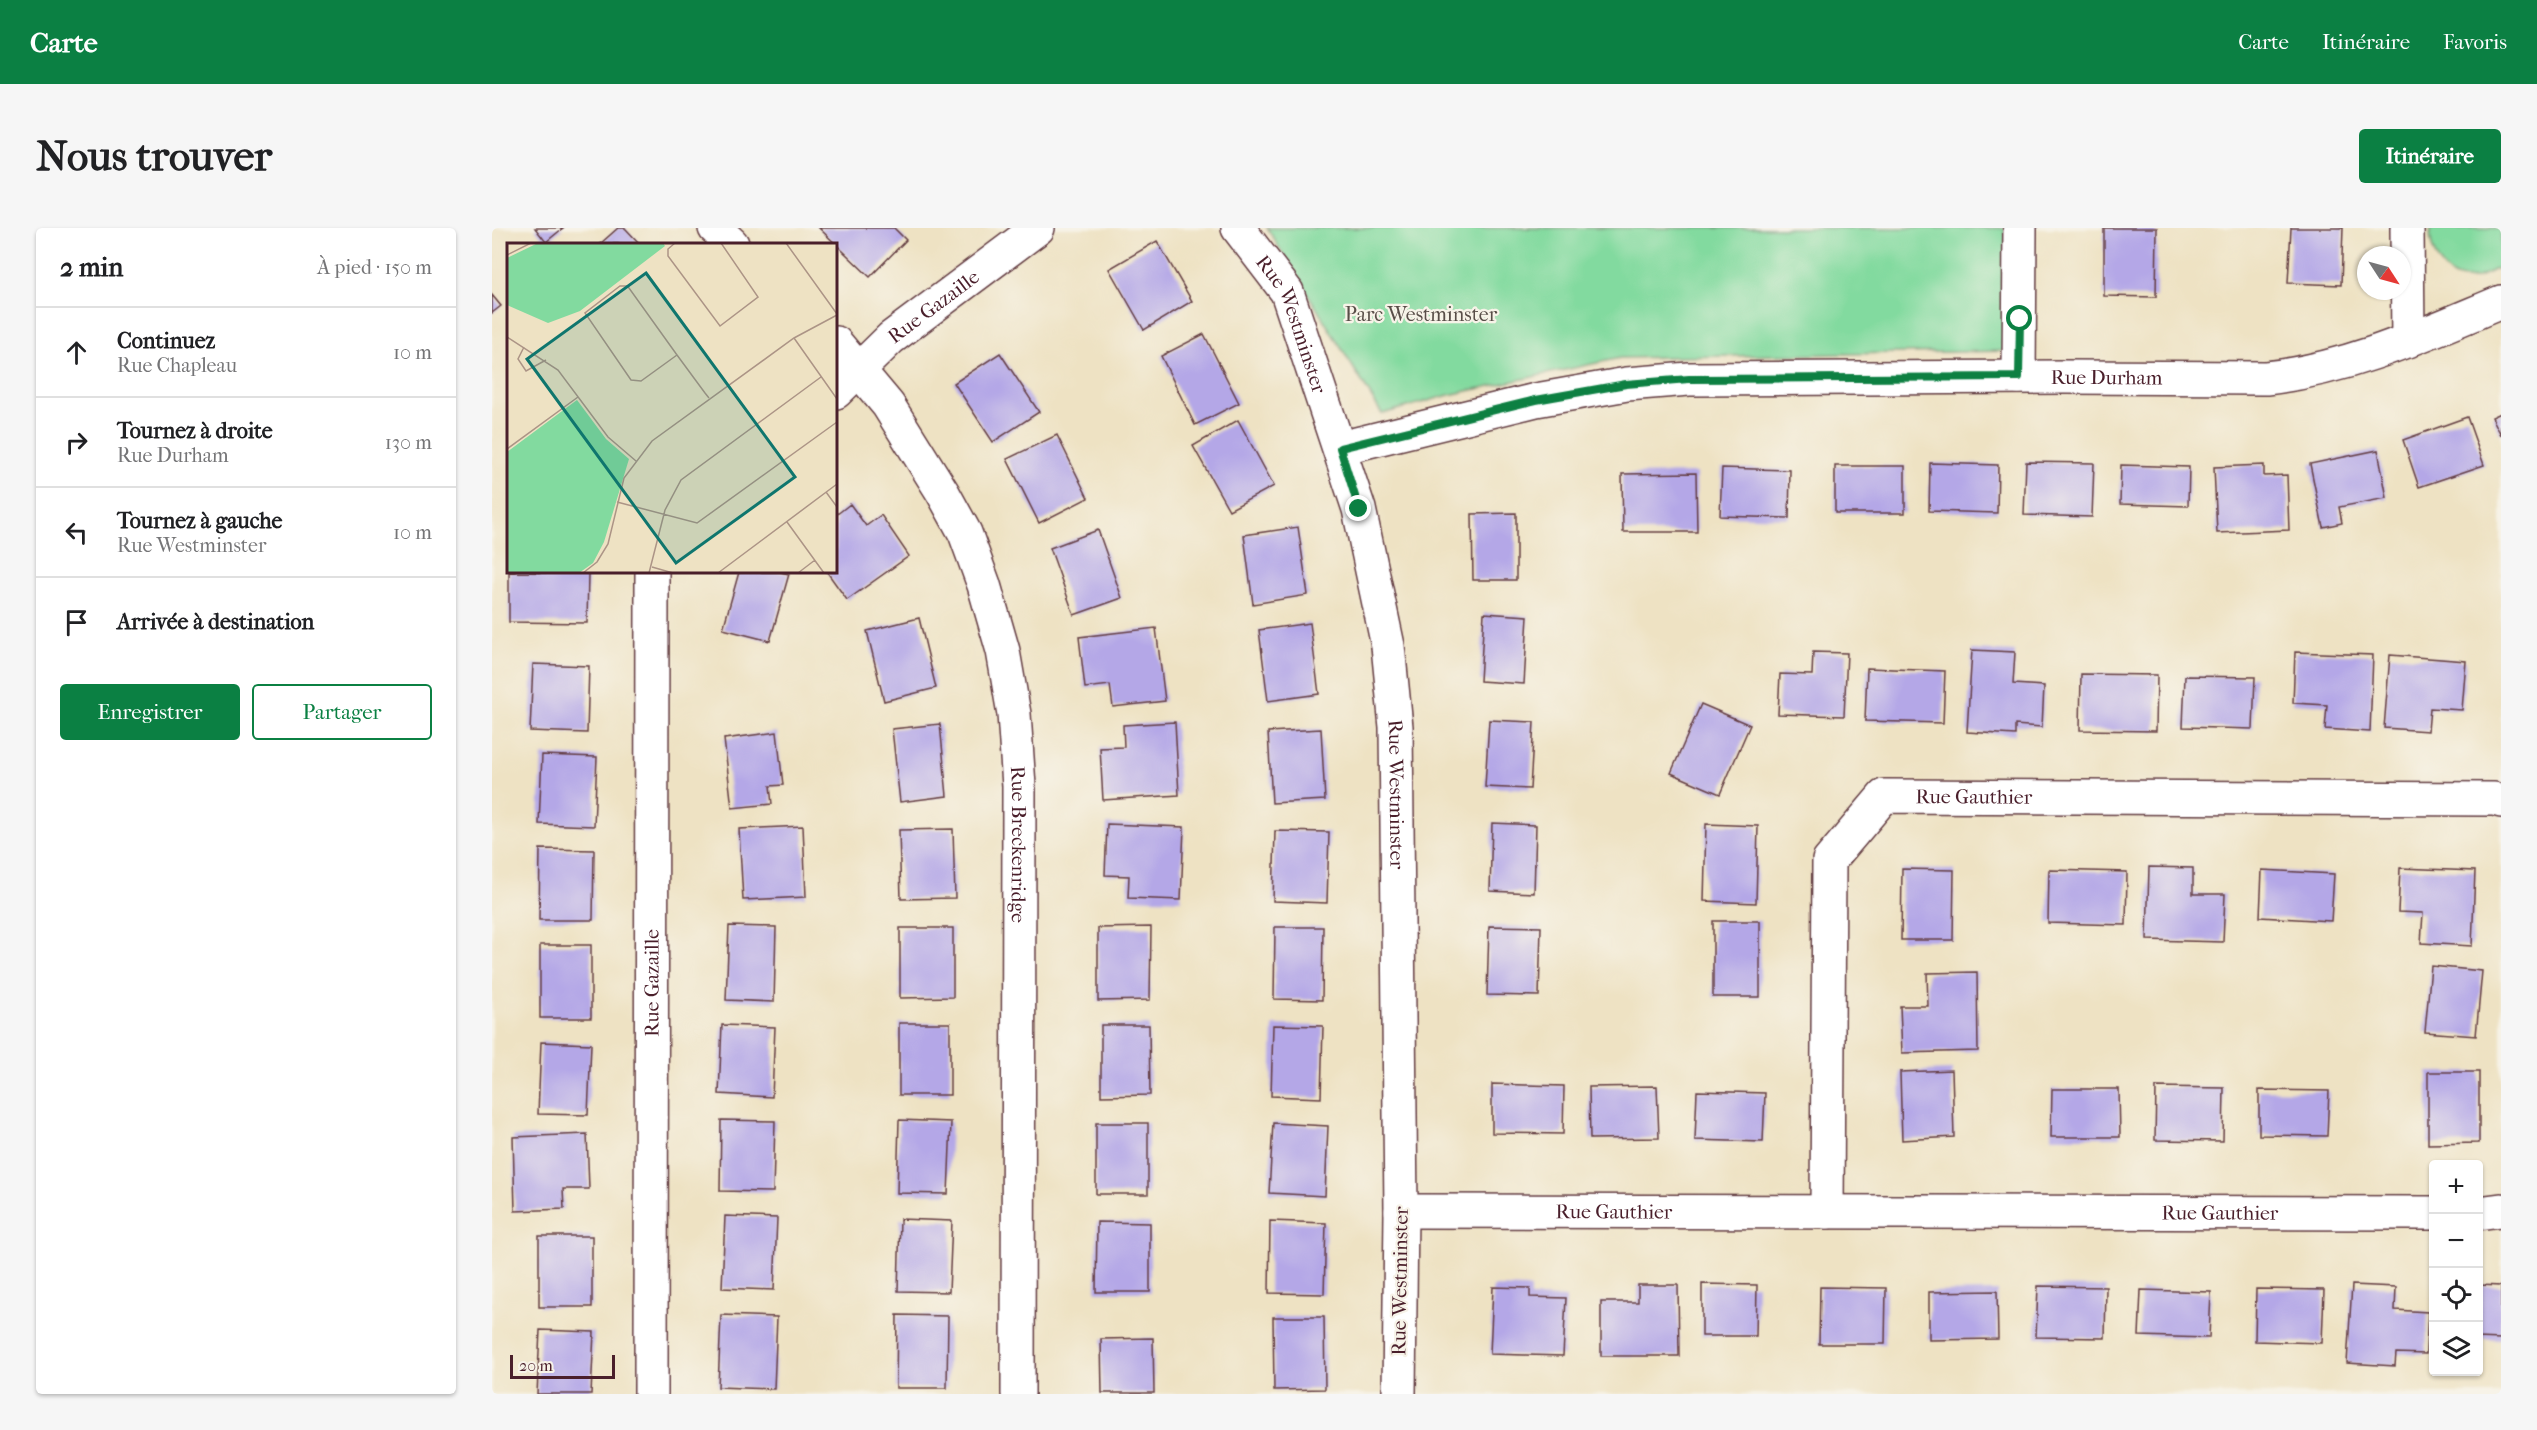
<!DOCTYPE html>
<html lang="fr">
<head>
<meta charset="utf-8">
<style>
	body { margin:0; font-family:"IM FELL French Canon",serif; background:#f6f6f6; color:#202124 }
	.controls { position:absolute; right:18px; bottom:18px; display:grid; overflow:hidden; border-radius:6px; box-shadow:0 2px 4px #0004 }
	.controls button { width:54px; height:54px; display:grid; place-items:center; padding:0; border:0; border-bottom:2px solid #e0e0e0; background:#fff; color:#202124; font:30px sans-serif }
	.compass { position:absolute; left:1865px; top:18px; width:54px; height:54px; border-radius:50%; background:#fff; box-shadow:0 2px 4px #0004; rotate:126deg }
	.scale { position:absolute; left:18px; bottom:15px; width:105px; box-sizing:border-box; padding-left:6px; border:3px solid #4a1f2b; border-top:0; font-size:16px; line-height:21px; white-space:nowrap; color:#4a1f2b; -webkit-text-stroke:4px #f7f3e8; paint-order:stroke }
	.stop { position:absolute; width:18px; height:18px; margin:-14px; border:4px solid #0b8043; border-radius:50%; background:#fff }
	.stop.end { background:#0b8043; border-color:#fff; box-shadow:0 2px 6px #0008 }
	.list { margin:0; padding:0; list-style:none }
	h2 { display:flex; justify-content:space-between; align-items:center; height:78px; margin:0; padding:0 24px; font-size:26px }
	h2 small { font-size:20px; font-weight:400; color:#757577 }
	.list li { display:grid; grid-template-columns:39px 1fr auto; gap:18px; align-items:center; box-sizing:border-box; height:90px; padding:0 24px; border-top:2px solid #e0e0e0 }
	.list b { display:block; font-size:22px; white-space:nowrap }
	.list p { margin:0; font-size:20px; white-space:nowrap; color:#757577 }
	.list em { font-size:20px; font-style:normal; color:#757577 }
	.actions { display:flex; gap:12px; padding:18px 24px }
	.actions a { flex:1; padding:14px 0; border:2px solid #0b8043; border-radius:6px; text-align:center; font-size:21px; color:#0b8043 }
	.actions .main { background:#0b8043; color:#fff }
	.icon { flex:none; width:33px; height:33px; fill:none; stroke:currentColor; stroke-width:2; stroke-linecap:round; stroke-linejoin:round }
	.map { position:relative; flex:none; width:2009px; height:1166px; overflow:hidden; border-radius:6px }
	header { display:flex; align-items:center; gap:36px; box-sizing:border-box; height:84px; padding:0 30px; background:#0b8043; color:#fff }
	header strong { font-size:28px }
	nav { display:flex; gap:33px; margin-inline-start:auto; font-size:21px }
	.intro { display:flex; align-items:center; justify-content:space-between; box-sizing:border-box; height:144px; padding:0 36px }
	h1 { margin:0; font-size:42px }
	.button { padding:15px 27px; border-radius:6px; background:#0b8043; color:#fff; font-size:21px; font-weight:700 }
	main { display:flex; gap:36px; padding:0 36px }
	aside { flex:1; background:#fff; border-radius:6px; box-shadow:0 2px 4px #0004 }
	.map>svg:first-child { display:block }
</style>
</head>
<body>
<header>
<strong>Carte</strong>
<nav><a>Carte</a><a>Itinéraire</a><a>Favoris</a></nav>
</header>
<div class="intro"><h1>Nous trouver</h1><a class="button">Itinéraire</a></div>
<main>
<aside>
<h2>2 min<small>À pied · 150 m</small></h2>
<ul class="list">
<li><svg class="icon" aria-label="ahead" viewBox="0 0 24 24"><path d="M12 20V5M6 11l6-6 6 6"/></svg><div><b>Continuez</b><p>Rue Chapleau</p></div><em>10 m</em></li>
<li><svg class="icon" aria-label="right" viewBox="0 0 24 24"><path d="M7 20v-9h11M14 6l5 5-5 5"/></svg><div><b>Tournez à droite</b><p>Rue Durham</p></div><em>130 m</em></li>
<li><svg class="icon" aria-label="left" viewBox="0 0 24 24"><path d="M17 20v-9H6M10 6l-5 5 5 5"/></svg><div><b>Tournez à gauche</b><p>Rue Westminster</p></div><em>10 m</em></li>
<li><svg class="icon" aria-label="arrive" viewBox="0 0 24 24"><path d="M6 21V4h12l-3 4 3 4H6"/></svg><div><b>Arrivée à destination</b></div></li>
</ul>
<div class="actions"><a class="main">Enregistrer</a><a>Partager</a></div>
</aside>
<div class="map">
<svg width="2009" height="1166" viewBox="0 0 2009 1166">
	<rect width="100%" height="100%" fill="#f7f3e8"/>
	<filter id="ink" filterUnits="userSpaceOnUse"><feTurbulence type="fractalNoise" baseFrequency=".0167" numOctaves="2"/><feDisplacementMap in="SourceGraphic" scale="12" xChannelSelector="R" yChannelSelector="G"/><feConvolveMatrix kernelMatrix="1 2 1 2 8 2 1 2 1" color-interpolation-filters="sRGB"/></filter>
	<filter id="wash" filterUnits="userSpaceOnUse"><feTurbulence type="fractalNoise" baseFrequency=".008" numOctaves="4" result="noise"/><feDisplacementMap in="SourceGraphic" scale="24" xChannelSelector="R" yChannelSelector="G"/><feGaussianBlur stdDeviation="1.35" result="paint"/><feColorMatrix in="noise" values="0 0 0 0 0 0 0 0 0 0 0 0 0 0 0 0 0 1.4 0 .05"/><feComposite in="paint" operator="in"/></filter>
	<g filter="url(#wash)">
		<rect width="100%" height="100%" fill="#eee2c3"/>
		<g fill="#82da9f" stroke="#667c65" stroke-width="1.5">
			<path d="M775,0H1513L1515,123L1128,130L957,167L890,186Z"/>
			<path d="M1938,0H2009V39C2000,42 1991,48 1982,50C1953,57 1937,24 1938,0Z"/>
		</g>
		<g id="blocks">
			<g fill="#b4a7e7">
				<path d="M43,0H71L54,14Z"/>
				<path d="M126,0H133L148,16H108Z"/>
				<path d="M327,0H402L414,12L378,49Z"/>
				<path d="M1612,0H1665L1664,69L1612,68Z"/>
				<path d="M1799,0H1851L1849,57L1796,55Z"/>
				<path d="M665,13L700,73L652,102L617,41Z"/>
				<path d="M0,67L9,78L0,85Z"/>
				<path d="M712,106L747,175L703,197L669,128Z"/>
				<path d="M508,125L547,184L501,214L462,155Z"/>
				<path d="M2009,185V207L2000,189Z"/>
				<path d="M1975,189L1992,237L1927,259L1911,212Z"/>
				<path d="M746,192L782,258L737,282L701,218Z"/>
				<path d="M565,207L596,270L547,295L515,231Z"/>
				<path d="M1886,222L1895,270L1847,279L1850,295L1831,299L1818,236Z"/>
				<path d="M1534,234L1602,235L1600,289L1532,287Z"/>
				<path d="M1438,235L1506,237L1505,285L1437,283Z"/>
				<path d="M1629,237L1697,239L1696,278L1628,276Z"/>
				<path d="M1772,237V248L1795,247L1797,302L1725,305L1722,239Z"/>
				<rect x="1343" y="238" width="70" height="47"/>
				<path d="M1230,240L1298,242L1297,290L1228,288Z"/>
				<path d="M1204,245L1205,304H1131L1130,246Z"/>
				<path d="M358,276L374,298L389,287L417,328L355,372L335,344H344V287Z"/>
				<path d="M1024,285V352H981L980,286Z"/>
				<path d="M806,299L816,367L761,376L752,307Z"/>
				<path d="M606,302L630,370L582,387L558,320Z"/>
				<path d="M17,344L96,345L95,395L17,394Z"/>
				<path d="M247,344H288L297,346L278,413L231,401Z"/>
				<path d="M992,385L1036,388L1032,456L988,453Z"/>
				<path d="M427,390L444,460L392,473L375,403Z"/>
				<path d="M818,395L827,466L776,473L767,402Z"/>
				<path d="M664,400L673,473L621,479L618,457L593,460L587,409Z"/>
				<path d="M1480,422L1523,424L1521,456L1552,458L1550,499L1523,497V507L1475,504Z"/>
				<path d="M1321,424L1355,425L1352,488L1286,486L1288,446L1320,447Z"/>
				<path d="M1803,424L1881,427L1878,504L1833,501L1835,477L1801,475Z"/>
				<path d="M1898,427L1974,433L1970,482L1938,480L1936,503L1892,500Z"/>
				<path d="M41,436L97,438L95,505L38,503Z"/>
				<path d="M1375,440L1453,443L1451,495L1373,493Z"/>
				<path d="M1589,446L1665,447L1664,503L1588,502Z"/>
				<path d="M1693,448L1763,449L1761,501L1691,499Z"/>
				<path d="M1209,476L1258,497L1228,566L1179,545Z"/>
				<path d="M997,492L1042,494L1038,561L993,559Z"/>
				<path d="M683,494L687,567L611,572L608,520L632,519L631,497Z"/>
				<path d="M448,496L455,568L408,574L400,501Z"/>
				<path d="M829,501L833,572L780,575L776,504Z"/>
				<path d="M285,504L291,557L278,558L280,576L240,580L232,511Z"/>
				<path d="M50,527L105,529L102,598L47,596Z"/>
				<path d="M1000,595L1044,597L1042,665L998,663Z"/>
				<path d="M615,596L692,599L689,672L636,670L637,648L613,647Z"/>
				<path d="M1214,596L1266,598L1264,675L1212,673Z"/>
				<path d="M311,598L314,669L251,672L247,601Z"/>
				<path d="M461,601L463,670L409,671L407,602Z"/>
				<path d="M783,603L837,604L835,675L781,673Z"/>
				<path d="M48,621L102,622L101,692H47Z"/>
				<path d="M1657,639L1701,640V666H1733L1731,714L1655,712Z"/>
				<path d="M1908,640L1983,643L1980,718L1929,715L1931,685L1906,684Z"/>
				<path d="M1410,641L1462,642L1461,712H1409Z"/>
				<path d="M1557,642L1635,644L1634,697L1556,695Z"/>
				<path d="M1770,642L1842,646L1839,693L1768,689Z"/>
				<rect x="1221" y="693" width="47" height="76"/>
				<path d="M237,698L284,699L282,774L234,772Z"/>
				<path d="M997,698L1049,699L1047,768L995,767Z"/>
				<path d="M659,699L658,772L606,773V700Z"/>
				<path d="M783,699H831L830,772L782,771Z"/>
				<path d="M408,700H461V769L408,770Z"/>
				<rect x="48" y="717" width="51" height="73"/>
				<path d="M1939,738L1990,743L1984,808L1933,804Z"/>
				<path d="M1485,744L1486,823L1410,825L1408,778H1436L1435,745Z"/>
				<rect x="407" y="795" width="51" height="72"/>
				<path d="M230,797L283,799L280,869L227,866Z"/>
				<path d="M609,797H657L658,867L609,868Z"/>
				<path d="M781,797L831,798L829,870L779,868Z"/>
				<path d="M49,814L99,816L96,887L46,886Z"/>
				<path d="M1460,842L1462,909L1410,912L1408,844Z"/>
				<path d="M1936,844H1987V915L1936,916Z"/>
				<path d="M1000,856L1072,858L1071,906L1000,905Z"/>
				<path d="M1165,858L1167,910L1098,911L1097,859Z"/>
				<path d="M1664,859L1732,860L1731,913L1663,912Z"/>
				<path d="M1560,861H1627L1628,909H1559Z"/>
				<path d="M1767,862L1837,863L1835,908L1767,907Z"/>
				<path d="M1205,863L1273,865L1271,914L1203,912Z"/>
				<path d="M229,892L283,893L281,964L228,963Z"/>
				<path d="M407,892L459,894L456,966L405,965Z"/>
				<rect x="604" y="895" width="52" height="71"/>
				<path d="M781,895L836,898L833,968L777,965Z"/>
				<path d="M95,906L97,961H71L72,981L23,983L21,909Z"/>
				<path d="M233,988L285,990L282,1062L230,1060Z"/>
				<path d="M408,991L460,993L457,1064L406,1063Z"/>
				<path d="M778,993L834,995L832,1066L777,1065Z"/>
				<path d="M605,994L658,995V1064H604Z"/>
				<rect x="47" y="1008" width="53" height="71"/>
				<path d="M1210,1056L1265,1057L1264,1108H1210Z"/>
				<path d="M1146,1057H1186L1187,1128H1109V1074H1146Z"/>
				<path d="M1860,1057L1904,1059L1903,1082L1936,1084L1934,1126L1904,1125L1903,1138L1855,1135Z"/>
				<path d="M1986,1057L2009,1058V1111L1986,1110Z"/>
				<path d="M1546,1058L1614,1059L1613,1110L1544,1109Z"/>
				<path d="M1001,1059L1038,1060V1069L1074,1070L1071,1128L998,1126Z"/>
				<path d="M1328,1059L1394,1060L1393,1116H1327Z"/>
				<path d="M1764,1061L1832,1062L1830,1115L1763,1113Z"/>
				<path d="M1649,1062L1719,1064L1717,1110L1647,1108Z"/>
				<path d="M1505,1063L1506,1111L1437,1112V1064Z"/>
				<path d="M229,1087L285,1089L282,1161L226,1159Z"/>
				<path d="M405,1087L456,1088L455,1160H404Z"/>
				<path d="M781,1089H832L833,1161L782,1162Z"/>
				<path d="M48,1102L102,1104L99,1166H45Z"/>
				<path d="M661,1110L662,1165H610L609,1111Z"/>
			</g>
		</g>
	</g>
	<g filter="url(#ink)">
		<use href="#blocks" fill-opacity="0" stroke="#633c42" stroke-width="1.5"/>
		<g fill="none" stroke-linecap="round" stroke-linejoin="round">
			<g stroke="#633c42" stroke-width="36">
				<g id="street">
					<path d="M223,0L240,16"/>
					<path d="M1915,0L1916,113"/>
					<path id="s1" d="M344,115L396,177L451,265L473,305L492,357L511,423L522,486L527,558L526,1166"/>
					<path d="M1527,149L1528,0"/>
					<path id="s2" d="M344,164L399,110L546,0"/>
					<path id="s3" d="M848,220L1044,172L1135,156L1197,151L1572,149L1774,150C1857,141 1932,106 2009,74"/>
					<path id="s4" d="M909,983L1942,985"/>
					<path id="s5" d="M1335,984L1337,633L1392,568L2002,571L2009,573"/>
					<path d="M1986,985L2009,982"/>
					<path id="s6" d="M159,1166L160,344"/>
				</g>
			</g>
			<g stroke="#633c42" stroke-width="36">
				<g id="secondary">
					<path id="s7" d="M746,0L795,64L867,281L896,418L904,499L909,983L907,1166"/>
				</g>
			</g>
			<use href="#street" stroke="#fff" stroke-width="33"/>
			<use href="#secondary" stroke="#fff" stroke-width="33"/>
		</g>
	</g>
	<g fill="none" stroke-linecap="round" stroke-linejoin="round" filter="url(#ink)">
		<path stroke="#0b8043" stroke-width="8" d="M867,281L848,220L1044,172L1134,156L1197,151L1527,149L1528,91"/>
	</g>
	<g text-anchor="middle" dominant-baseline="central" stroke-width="4.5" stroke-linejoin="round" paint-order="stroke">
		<g font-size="20" fill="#4a1f2b" stroke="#f7f3e8">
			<text stroke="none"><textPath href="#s2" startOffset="130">Rue Gazaille</textPath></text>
			<text stroke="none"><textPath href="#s7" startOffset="112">Rue Westminster</textPath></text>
			<text stroke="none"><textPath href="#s3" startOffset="774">Rue Durham</textPath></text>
			<text stroke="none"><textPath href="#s7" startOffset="598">Rue Westminster</textPath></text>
			<text stroke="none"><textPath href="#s5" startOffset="526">Rue Gauthier</textPath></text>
			<text stroke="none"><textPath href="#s1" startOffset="549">Rue Breckenridge</textPath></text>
			<text stroke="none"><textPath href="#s6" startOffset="411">Rue Gazaille</textPath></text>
			<text stroke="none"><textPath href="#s4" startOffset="213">Rue Gauthier</textPath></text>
			<text stroke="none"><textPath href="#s4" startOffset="819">Rue Gauthier</textPath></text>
			<text transform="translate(908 1053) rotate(-89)">Rue Westminster</text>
		</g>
		<g font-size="20" fill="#584e48" stroke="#f7f3e8">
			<text x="929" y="86">Parc Westminster</text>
		</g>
	</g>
	<g transform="translate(15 15)">
		<rect width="330" height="330" fill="#eee2c3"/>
		<path d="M31,0H156L158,3L73,68L41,80L0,62V15ZM70,157L99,196L122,216L97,299L86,320L72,330H0V209Z" fill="#82da9f"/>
		<path fill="none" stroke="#ac9486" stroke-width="1.5" d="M168,0L161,6V13L213,83L251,54L214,0M279,0L330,71M0,12L24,0M0,94L51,127L101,194L129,218M287,95L330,156M17,104L11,116L19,128L39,117M170,112L134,138L124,137L78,70L113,43H120L122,45L170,112L198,150L202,155M0,206L71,154M319,249L330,264M110,259L190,280L330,179M280,279L317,330M145,324L166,330M76,330L90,319L101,301L117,235L145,198L287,95L330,72M142,330L158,267L174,237L314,134M211,330L330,241M291,330L308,317"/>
		<path fill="#0f766e" fill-opacity="0.15" stroke="#0f766e" stroke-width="3" d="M139,30L288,234L169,320L20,116Z"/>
		<rect width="330" height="330" fill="none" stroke="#4a1f2b" stroke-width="3"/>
	</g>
</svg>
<div class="controls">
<button>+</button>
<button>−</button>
<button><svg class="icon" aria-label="locate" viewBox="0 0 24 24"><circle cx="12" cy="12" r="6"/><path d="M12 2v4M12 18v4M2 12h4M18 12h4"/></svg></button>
<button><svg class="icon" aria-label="layers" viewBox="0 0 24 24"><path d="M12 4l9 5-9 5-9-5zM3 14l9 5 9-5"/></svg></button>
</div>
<svg class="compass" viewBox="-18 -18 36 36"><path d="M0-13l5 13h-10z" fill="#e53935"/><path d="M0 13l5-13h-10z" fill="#757577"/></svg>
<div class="scale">20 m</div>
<div class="stop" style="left:1528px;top:91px"></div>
<div class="stop end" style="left:867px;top:281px"></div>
</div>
</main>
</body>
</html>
